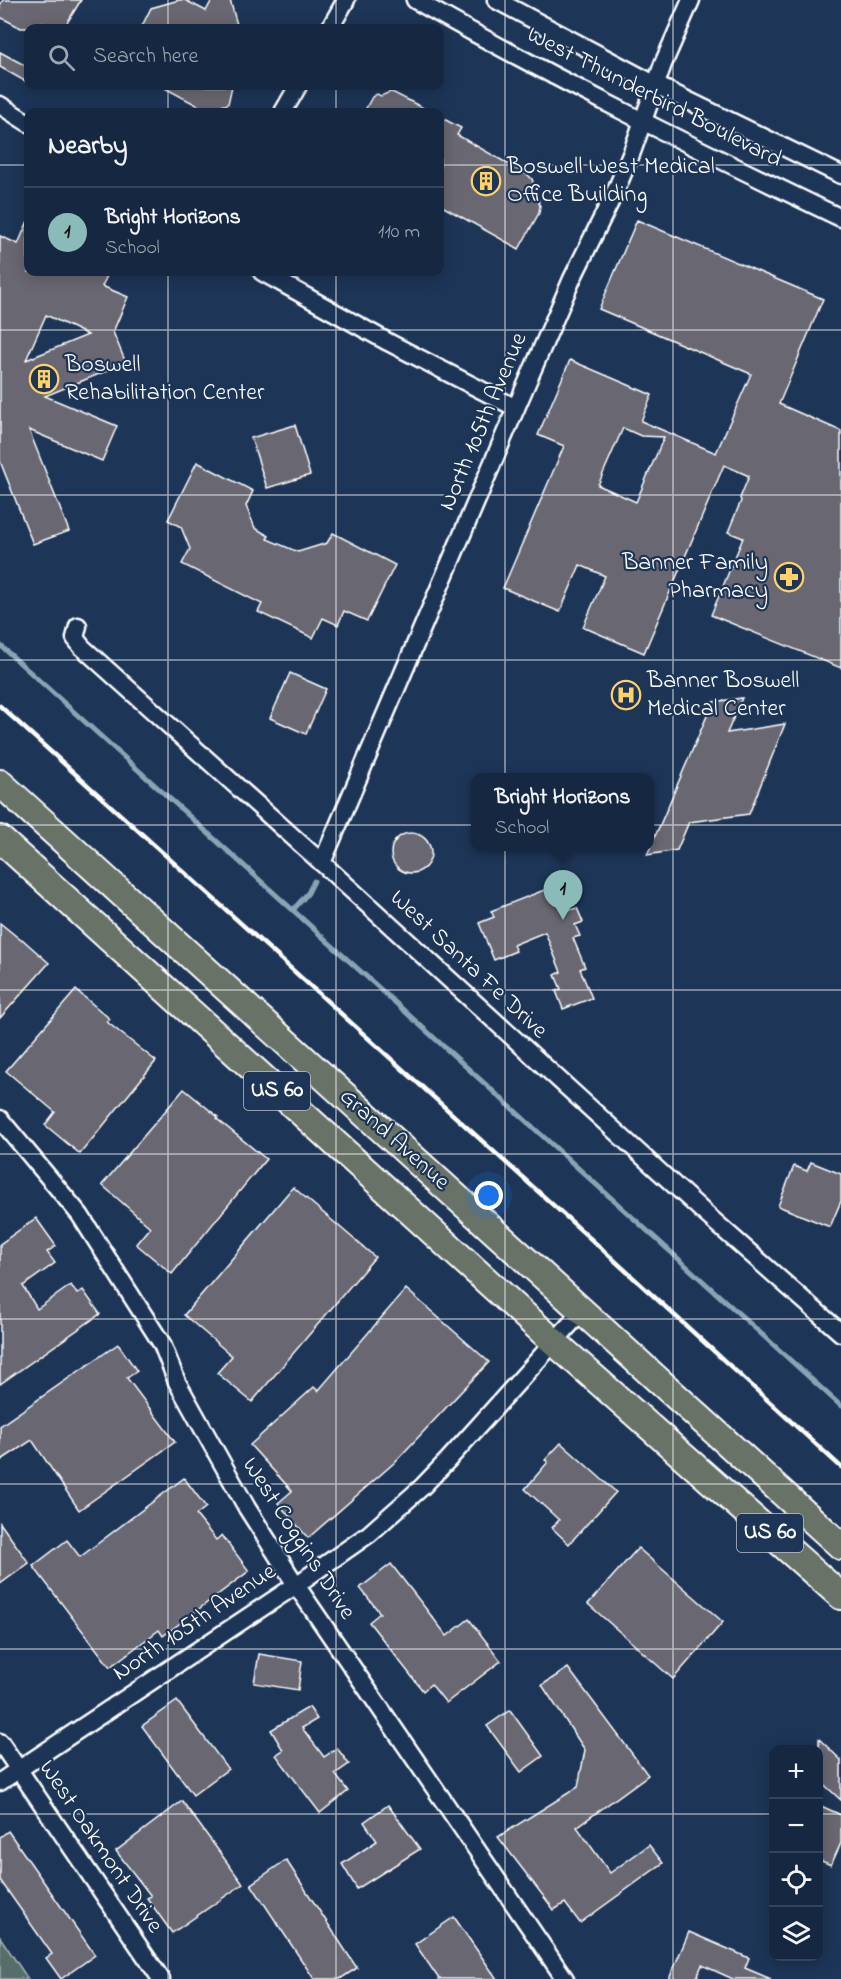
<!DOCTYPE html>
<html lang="en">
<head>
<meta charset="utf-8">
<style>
	body { margin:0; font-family:"Indie Flower",sans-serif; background:#1f3048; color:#f1f3f6 }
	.controls { position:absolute; right:18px; bottom:18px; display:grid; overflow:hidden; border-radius:12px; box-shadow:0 3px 15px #0003 }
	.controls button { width:54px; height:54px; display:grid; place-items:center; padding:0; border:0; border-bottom:2px solid #35445a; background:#162841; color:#f1f3f6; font:30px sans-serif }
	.you { position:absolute; left:489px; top:1196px; width:21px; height:21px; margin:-15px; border:4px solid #fff; border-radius:50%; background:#1a73e8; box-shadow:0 0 0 9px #1a73e833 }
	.badge { display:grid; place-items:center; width:39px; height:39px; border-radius:50%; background:#8bbbb9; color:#111; font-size:20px; font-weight:700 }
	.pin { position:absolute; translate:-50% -50px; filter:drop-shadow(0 2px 3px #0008) }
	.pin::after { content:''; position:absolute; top:32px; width:21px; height:18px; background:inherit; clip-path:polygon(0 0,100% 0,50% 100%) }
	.popup { position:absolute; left:471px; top:773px; width:183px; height:78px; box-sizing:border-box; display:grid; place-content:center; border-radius:12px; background:#162841; filter:drop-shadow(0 2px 4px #0005); font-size:20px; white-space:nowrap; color:#9ea6b1 }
	.popup b { font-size:22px; color:#f1f3f6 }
	.popup::after { content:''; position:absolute; left:50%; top:100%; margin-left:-12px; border:12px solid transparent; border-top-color:#162841 }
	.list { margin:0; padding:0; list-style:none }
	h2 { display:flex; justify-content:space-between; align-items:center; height:78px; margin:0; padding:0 24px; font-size:26px }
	h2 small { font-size:20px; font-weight:400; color:#9ea6b1 }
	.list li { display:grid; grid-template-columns:39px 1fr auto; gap:18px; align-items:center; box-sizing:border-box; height:90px; padding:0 24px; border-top:2px solid #35445a }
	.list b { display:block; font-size:22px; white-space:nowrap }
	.list p { margin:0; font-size:20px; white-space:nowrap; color:#9ea6b1 }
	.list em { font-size:20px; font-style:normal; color:#9ea6b1 }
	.icon { flex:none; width:33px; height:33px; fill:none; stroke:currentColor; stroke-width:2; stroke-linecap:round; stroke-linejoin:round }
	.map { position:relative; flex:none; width:841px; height:1979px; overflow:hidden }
	.search { position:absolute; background:#162841; box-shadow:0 3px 15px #0003; left:24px; top:24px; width:420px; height:66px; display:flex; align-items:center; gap:15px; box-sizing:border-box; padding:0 21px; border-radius:12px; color:#9ea6b1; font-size:22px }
	.panel { position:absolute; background:#162841; box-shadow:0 3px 15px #0003; left:24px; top:108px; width:420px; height:168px; border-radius:12px }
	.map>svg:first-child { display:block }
</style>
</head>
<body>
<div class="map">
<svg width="841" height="1979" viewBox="0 0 841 1979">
	<rect width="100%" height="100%" fill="#1d3557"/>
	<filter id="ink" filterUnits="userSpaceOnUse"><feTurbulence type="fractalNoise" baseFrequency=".0167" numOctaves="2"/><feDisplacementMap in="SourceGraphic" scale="12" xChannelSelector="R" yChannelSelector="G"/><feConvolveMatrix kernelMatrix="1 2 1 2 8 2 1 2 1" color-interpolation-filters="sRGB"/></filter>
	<g filter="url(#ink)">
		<path fill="#566e6b" stroke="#aab6b5" stroke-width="1.5" d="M0,1937L28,1979H0Z"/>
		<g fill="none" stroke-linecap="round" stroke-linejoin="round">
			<g stroke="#8aa4b3" stroke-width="5">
				<path d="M0,645L841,1406"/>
				<path d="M293,910L308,893L314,881"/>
			</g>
		</g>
		<g fill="#696872" stroke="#fff" stroke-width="1.5" fill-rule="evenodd">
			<path d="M3,0H81L64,28H51L42,23L39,28H21L0,17V5Z"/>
			<path d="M179,0H185L206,11L212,0H230L238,28H141L151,8Z"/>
			<path d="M0,52L28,67V83L0,67Z"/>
			<path d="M161,86H232L228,104L206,110Z"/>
			<path d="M390,92L394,93L431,112H364L372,97L377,94L381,96Z"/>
			<path d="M440,117L461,128L457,135L528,175L532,179L540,206L539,213L519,249L440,205Z"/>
			<path d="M637,220L823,299L779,404L841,431V668L711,615L743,538L728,532L741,501L740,498L749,476L724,465L644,653L583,627L605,576L580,565L560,612L503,588L564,446L538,435L570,360L652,395L641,421L716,453L751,374L599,309ZM623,428L641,436L664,437L636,502L598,485Z"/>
			<path d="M28,221V272H109L102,286L128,297L113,332L126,363L45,396L117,426L102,461L29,430L69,531L33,544L0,461V236L18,244ZM46,315L88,335L26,360Z"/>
			<path d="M295,425L310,475L267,488L251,438Z"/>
			<path d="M197,462L253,491L246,506L255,528L269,536L267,539L298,552L327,543L333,533L395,565L367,621L344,611L338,625L323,618L313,638L258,612L262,604L182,564L190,549L181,527L168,520Z"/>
			<path d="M290,673L326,689L306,734L270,718Z"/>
			<path d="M742,698L727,733L785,724L749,814L689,822L677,850L647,855L713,702Z"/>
			<circle cx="411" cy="853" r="20"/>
			<path d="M552,887L555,895L562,892L570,910L577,908L583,922L575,925L580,936L573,938L585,967L580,969L592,998L563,1009L556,991L561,989L555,975L561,972L545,932L513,945L516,951L494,960L479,923L494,917L491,911Z"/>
			<path d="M0,923L21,940L22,939L49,963L0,1018Z"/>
			<path d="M76,990L110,1019L107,1022L156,1061L80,1154L45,1125L55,1112L6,1071Z"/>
			<path d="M184,1089L218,1117L217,1119L266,1159L172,1274L136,1244L150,1227L102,1185Z"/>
			<path d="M811,1162L841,1174V1201L830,1227L778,1206L794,1166L807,1171Z"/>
			<path d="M293,1187L375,1257L252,1402L217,1373L232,1356L184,1315Z"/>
			<path d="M36,1218L56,1246L47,1252L55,1263L23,1286L37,1309L71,1285L77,1294L83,1290L100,1314L0,1384V1244Z"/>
			<path d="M406,1289L489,1362L394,1463L308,1538L278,1503L292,1491L250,1445L314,1387L318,1391Z"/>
			<path d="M118,1344L137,1371L127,1378L175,1442L79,1510L32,1440L0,1461V1426Z"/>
			<path d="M561,1443L616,1492L569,1544L552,1528L559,1520L525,1489L548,1462L545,1460Z"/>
			<path d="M184,1478L206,1507L196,1515L216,1540L222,1535L249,1571L163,1636L159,1630L110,1667L33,1566L67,1540L80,1557Z"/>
			<path d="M0,1523L29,1563L0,1584Z"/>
			<path d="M638,1548L723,1622L673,1679L588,1604Z"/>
			<path d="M391,1564L447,1636L469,1619L501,1661L446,1703L431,1684L423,1691L369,1622L380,1613L360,1588Z"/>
			<path d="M259,1654L302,1661L298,1690L254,1683Z"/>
			<path d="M568,1668L648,1775L577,1827L610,1873L649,1845L663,1863L580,1923L565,1903L554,1910L498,1837L578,1787L585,1750L542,1685Z"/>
			<path d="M177,1701L228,1769L193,1795L142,1726Z"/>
			<path d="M309,1707L317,1719L302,1728L324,1757L337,1748L349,1764L335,1774L348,1791L320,1813L276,1755L283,1750L271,1730Z"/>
			<path d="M510,1710L543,1756L521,1772L487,1726Z"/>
			<path d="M819,1739L841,1760V1800L819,1780Z"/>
			<path d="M182,1801L243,1884L172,1933L147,1898L151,1896L116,1851Z"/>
			<path d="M388,1805L420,1849L357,1889L342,1864L377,1841L364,1822Z"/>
			<path d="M819,1805L841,1815V1843L831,1865L819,1860Z"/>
			<path d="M8,1831L95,1955L61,1979L46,1958L52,1954L0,1880V1837Z"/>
			<path d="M286,1860L357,1968L340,1979H314L251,1884Z"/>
			<path d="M454,1917L497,1979H439L415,1944Z"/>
			<path d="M689,1932L749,1958L745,1968L771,1979H733L702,1965L696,1979H669Z"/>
		</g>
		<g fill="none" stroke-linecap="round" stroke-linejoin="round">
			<g stroke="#fff" stroke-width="21">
				<g id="minor">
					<path d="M415,0C554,79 697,149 841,218"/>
					<path d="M496,0L656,85L841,175"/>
					<path d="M330,28L346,0"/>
					<path d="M0,105L28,123"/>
					<path d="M283,112L298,86"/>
					<path d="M262,272L388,342L516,408"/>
					<path d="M78,626L75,638L82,647L322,863L707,1215L841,1333"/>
					<path d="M322,863L516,408L572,279L616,190L632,152L663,64L691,0"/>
					<path d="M0,1119L80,1215L162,1344L177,1382L247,1508L296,1585L565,1979"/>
					<path d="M0,1742L161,1979"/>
					<path d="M0,1782L296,1585L369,1534L422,1487L448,1460L582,1311"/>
				</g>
			</g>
			<g stroke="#fff" stroke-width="30">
				<g id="highway">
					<path d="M0,783L841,1546"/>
					<path d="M0,839L554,1342L841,1596"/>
				</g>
			</g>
			<use href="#minor" stroke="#1d3557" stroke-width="16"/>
			<use href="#highway" stroke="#697266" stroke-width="26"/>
			<path stroke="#fff" stroke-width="4.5" d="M0,706L603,1250L841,1467"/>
		</g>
	</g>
	<path fill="none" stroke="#fff" stroke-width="1.5" stroke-opacity="0.55" d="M168,0V28M336,0V28M505,0V1979M673,0V1979M168,86V112M336,86V112M0,165H28M440,165H841M168,272V1979M336,272V1979M0,330H841M0,495H841M0,660H841M0,825H841M0,990H841M0,1154H841M0,1319H841M0,1484H841M0,1649H841M0,1814H774M818,1814H841"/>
	<defs>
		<g id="building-ring" transform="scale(1.5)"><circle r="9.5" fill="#1d3557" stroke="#ffd166" stroke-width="1.5"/><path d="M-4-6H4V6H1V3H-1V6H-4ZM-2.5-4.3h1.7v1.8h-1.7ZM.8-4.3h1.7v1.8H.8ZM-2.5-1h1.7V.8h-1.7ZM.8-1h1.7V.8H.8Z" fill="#ffd166"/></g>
		<g id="pharmacy-ring" transform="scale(1.5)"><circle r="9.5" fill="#1d3557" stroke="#ffd166" stroke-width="1.5"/><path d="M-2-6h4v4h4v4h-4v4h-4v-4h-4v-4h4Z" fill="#ffd166"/></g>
		<g id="hospital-ring" transform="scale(1.5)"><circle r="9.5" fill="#1d3557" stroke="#ffd166" stroke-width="1.5"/><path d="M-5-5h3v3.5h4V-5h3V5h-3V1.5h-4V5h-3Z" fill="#ffd166"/></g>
	</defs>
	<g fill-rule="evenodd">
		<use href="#building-ring" x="486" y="181"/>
		<use href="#building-ring" x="44" y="379"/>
		<use href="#pharmacy-ring" x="789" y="577"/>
		<use href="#hospital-ring" x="626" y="695"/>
	</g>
	<g text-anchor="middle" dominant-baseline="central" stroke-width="4.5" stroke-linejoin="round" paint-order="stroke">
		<g fill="#1d3557" stroke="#bbc2cd" stroke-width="1.5">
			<rect x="244" y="1072" width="66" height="38" rx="4.5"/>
			<rect x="737" y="1514" width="66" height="38" rx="4.5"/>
		</g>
		<g font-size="22" font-weight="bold" fill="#fff">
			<text x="277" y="1091">US 60</text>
			<text x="770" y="1533">US 60</text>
		</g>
		<g font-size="24" fill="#fff" stroke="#1d3557">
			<text transform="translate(654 98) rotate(27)">West Thunderbird Boulevard</text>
			<text transform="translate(484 422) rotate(-67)">North 105th Avenue</text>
			<text transform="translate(468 965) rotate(43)">West Santa Fe Drive</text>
			<text transform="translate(394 1140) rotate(42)">Grand Avenue</text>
			<text transform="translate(298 1539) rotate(57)">West Coggins Drive</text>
			<text transform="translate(195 1623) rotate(-34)">North 105th Avenue</text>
			<text transform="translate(100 1847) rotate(56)">West Oakmont Drive</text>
		</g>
		<g font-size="24" fill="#fff" stroke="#1d3557" text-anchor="start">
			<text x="507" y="167">Boswell West Medical<tspan x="507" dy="28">Office Building</tspan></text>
			<text x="65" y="365">Boswell<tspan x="65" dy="28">Rehabilitation Center</tspan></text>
			<text x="768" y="563" text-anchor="end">Banner Family<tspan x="768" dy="28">Pharmacy</tspan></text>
			<text x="647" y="681">Banner Boswell<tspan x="647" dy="28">Medical Center</tspan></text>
		</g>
	</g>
</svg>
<div class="controls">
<button>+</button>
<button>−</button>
<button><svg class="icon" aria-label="locate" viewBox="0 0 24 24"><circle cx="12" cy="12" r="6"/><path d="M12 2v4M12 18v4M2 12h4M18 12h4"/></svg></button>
<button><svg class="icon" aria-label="layers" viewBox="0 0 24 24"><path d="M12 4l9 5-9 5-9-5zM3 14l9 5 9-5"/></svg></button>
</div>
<div class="you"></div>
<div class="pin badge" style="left:563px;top:920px">1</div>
<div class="popup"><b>Bright Horizons</b>School</div>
<div class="search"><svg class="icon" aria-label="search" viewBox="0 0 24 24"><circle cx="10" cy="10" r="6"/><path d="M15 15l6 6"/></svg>Search here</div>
<section class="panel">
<h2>Nearby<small></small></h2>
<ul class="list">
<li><span class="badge">1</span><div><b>Bright Horizons</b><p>School</p></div><em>110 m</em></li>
</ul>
</section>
</div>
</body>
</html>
